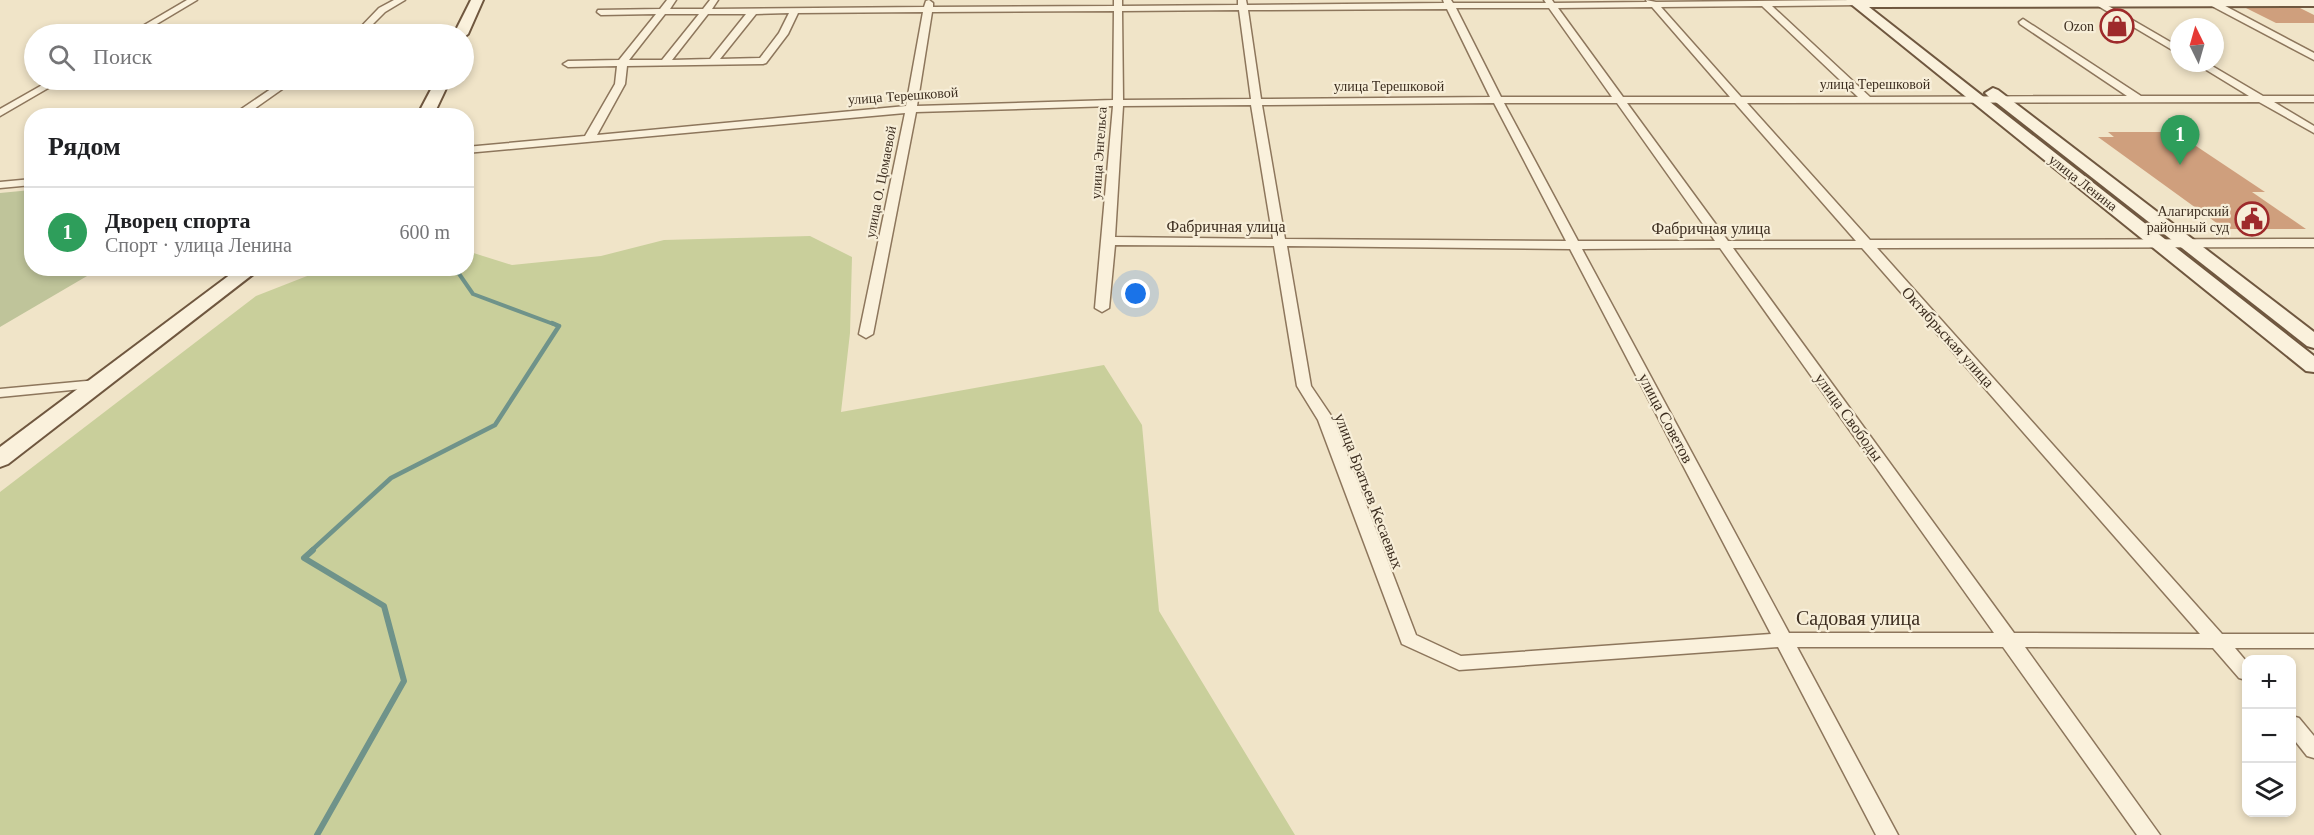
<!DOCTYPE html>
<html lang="ru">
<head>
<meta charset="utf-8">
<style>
	body { margin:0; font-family:Georgia,serif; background:#f6f6f6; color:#202124 }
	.controls { position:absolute; right:18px; bottom:18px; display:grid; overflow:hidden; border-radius:12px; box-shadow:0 3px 9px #0003 }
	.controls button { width:54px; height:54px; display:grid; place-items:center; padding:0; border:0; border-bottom:2px solid #e0e0e0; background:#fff; color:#202124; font:30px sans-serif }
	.compass { position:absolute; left:2170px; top:18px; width:54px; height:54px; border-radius:50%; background:#fff; box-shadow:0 3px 9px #0003; rotate:355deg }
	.you { position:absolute; left:1136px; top:294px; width:21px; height:21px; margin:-15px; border:4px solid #fff; border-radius:50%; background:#1a73e8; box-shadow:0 0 0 9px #1a73e833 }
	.badge { display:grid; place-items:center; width:39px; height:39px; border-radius:50%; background:#2563eb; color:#fff; font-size:20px; font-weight:700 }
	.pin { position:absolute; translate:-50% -50px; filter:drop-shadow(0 2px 3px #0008) }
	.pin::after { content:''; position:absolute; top:32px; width:21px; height:18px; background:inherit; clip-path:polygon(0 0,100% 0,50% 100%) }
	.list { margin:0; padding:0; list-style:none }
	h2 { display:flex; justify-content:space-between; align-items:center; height:78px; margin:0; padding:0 24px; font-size:26px }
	h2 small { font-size:20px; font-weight:400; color:#757577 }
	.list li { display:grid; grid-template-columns:39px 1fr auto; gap:18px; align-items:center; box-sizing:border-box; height:90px; padding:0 24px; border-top:2px solid #e0e0e0 }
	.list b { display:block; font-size:22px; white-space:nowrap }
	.list p { margin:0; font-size:20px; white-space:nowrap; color:#757577 }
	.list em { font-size:20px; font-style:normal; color:#757577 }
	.icon { flex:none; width:33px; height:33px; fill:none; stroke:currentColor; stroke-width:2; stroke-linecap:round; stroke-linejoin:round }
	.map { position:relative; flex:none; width:2314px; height:835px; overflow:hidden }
	.search { position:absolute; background:#fff; box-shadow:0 3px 9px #0003; left:24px; top:24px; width:450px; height:66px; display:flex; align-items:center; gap:15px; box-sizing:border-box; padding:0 21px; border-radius:33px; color:#757577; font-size:22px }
	.panel { position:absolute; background:#fff; box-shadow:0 3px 9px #0003; left:24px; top:108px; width:450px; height:168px; border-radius:24px }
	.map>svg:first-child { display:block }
</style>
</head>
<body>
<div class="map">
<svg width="2314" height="835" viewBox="0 0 2314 835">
	<rect width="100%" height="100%" fill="#f0e4c8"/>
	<path fill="#c9cf9b" d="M810,236L852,257L850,333L841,412L1104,365L1142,425L1159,611L1295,835H0V492L256,296L325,269L466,268L467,251L512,265L601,256L664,240Z"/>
	<path fill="#bfc49a" d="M31,190L32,268L99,269L0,327V193Z"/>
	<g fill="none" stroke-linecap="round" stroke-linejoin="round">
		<path stroke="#6f938a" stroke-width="4" d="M455,268L473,294L556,325"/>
		<path stroke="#6f938a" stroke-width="4.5" d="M311,551L391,478L495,425L559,326L552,323"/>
		<path stroke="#6f938a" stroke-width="6" d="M313,550L304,558L384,606L404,681L317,835"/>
	</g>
	<g fill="#cf9f7d">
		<path d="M2246,8H2300L2314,15V23H2276Z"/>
		<path d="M2108,132H2175L2265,192H2252L2306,229H2225L2098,137H2114Z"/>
	</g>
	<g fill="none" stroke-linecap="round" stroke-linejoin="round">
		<g stroke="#8d765c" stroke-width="3">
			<g id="street">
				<path d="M187,0H197L140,34H129Z"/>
				<path d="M394,0H405L385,12L363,34H354L379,8Z"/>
				<path d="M667,0H676L670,9H703L710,0H718L712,9L924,7L926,1L929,0L933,3V7L1114,6V0H1122V6L1238,5V0H1246L1247,5L1444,3L1443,0H1451L1453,3H1546L1544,0H1552L1554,3L1647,2L1646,0L1656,2L1856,0L1860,3L1859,5L1772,6L1870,97L2127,96L2020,24L2019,22L2023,19L2141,96H2249L2195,63H2207L2263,96H2314V102H2274L2314,126V133L2259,102L1747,103L1870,240L2314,239V247L1877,248L2222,634H2314V648H2235L2246,661V680L2239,678L2213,648L2025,647L2160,835H2137L2003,647H1797L1898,835H1876L1778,647L1459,670L1402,644L1318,420L1297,386L1274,246L1115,245L1109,308L1102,312L1095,308L1113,106L916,112L873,334L866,338L859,334L905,113L466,153V147L585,136L615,84L617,66L568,67L563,64L568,61L619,60L656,14L601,15L597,12L598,10L660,9ZM1762,6L1858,97H1741L1661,7ZM1652,7L1730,97H1623L1558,8ZM1456,8H1549L1612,97H1501ZM1447,9L1490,97L1261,99L1248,10ZM1239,10L1251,99L1123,100L1122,11ZM1114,11L1113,100L917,106L932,12ZM923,12L906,106L597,135L625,84L627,66L763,64L766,63L788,34L798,13ZM789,13L779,33L760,58L720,59L756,14ZM665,14H699L662,60H629ZM708,14H746L710,59L672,60ZM1494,103L1566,241L1285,239L1262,105ZM1504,103H1617L1715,241H1578ZM1627,103H1735L1856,241H1728ZM1251,105L1273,239L1115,237L1123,106ZM1287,246L1570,249L1771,634L1461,656L1416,635L1334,420L1311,386ZM1720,248L1994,633H1789L1582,249ZM1733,248H1862L2200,634L2014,633Z"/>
				<path d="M2088,0H2098L2179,47V54Z"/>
				<path d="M2208,0H2214L2314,53V60L2208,4Z"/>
				<path d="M51,80H62L0,116V109Z"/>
				<path d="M284,80H295L244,116H231Z"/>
				<path d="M32,179V185L0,188V182Z"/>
				<path d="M97,380L102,381L104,384L102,387L0,397V389Z"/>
				<path d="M2292,716L2299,718L2314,736V758L2307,756L2292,737Z"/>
			</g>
		</g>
		<g stroke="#6f573f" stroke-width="4">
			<g id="secondary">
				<path d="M471,0H483L468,34L464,37V34H454Z"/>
				<path d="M1846,0H2314V6L1869,7L2314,356V372L2306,371Z"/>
				<path d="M436,80H450L433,116H417Z"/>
				<path d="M1993,88L1998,90L2314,332V348L2307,346L1988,96L1985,93Z"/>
				<path d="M239,268H261L8,464L0,467V447Z"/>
			</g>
		</g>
		<use href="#street" fill="#faf1dc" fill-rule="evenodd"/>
		<use href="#secondary" fill="#faf1dc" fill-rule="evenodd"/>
	</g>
	<defs>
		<g id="shop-ring" transform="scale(1.725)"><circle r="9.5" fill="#f7eed8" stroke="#9e2a2b" stroke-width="1.5"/><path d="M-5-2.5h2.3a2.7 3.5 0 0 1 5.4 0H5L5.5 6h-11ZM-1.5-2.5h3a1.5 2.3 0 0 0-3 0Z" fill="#9e2a2b"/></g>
		<g id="civic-ring" transform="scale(1.725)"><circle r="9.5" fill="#f7eed8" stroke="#9e2a2b" stroke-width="1.5"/><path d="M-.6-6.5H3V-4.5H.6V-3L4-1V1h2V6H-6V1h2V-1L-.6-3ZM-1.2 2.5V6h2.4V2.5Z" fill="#9e2a2b"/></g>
	</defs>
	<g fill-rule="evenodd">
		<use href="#shop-ring" x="2117" y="26"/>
		<use href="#civic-ring" x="2252" y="219"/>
	</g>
	<g text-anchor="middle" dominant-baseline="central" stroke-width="4.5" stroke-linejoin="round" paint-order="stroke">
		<g font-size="14" fill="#3d2e20" stroke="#f7eed8" text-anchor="end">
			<text x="2094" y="26">Ozon</text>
			<text x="2229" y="211">Алагирский<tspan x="2229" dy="16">районный суд</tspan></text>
		</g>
		<g font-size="14" fill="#3d2e20" stroke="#f7eed8">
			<text x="1875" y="84">улица Терешковой</text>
			<text x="1389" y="86">улица Терешковой</text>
			<text transform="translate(903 96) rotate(-4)">улица Терешковой</text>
			<text transform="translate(1099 153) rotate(-86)">улица Энгельса</text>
			<text transform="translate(881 182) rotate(-79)">улица О. Цомаевой</text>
			<text transform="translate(2083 183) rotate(38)">улица Ленина</text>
		</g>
		<g font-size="16" fill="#3d2e20" stroke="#f7eed8">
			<text x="1226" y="226">Фабричная улица</text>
			<text x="1711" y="228">Фабричная улица</text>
			<text transform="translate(1948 337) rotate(48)">Октябрьская улица</text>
			<text transform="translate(1849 417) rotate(54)">улица Свободы</text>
			<text transform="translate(1666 418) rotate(62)">улица Советов</text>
			<text transform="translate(1369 491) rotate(69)">улица Братьев Кесаевых</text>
		</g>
		<g font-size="20" fill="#3d2e20" stroke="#f7eed8">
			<text x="1858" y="618">Садовая улица</text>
		</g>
	</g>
</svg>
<div class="controls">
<button>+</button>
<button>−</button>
<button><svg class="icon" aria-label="layers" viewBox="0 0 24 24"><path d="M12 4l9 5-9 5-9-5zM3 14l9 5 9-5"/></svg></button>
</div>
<svg class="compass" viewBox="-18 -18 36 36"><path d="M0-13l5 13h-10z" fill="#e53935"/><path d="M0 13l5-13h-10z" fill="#757577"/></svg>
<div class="you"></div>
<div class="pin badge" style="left:2180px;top:165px;background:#2e9e5b">1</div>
<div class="search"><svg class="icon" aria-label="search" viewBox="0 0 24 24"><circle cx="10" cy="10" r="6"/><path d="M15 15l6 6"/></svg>Поиск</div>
<section class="panel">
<h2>Рядом<small></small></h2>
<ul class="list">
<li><span class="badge" style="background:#2e9e5b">1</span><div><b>Дворец спорта</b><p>Спорт · улица Ленина</p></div><em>600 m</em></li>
</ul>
</section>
</div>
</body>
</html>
